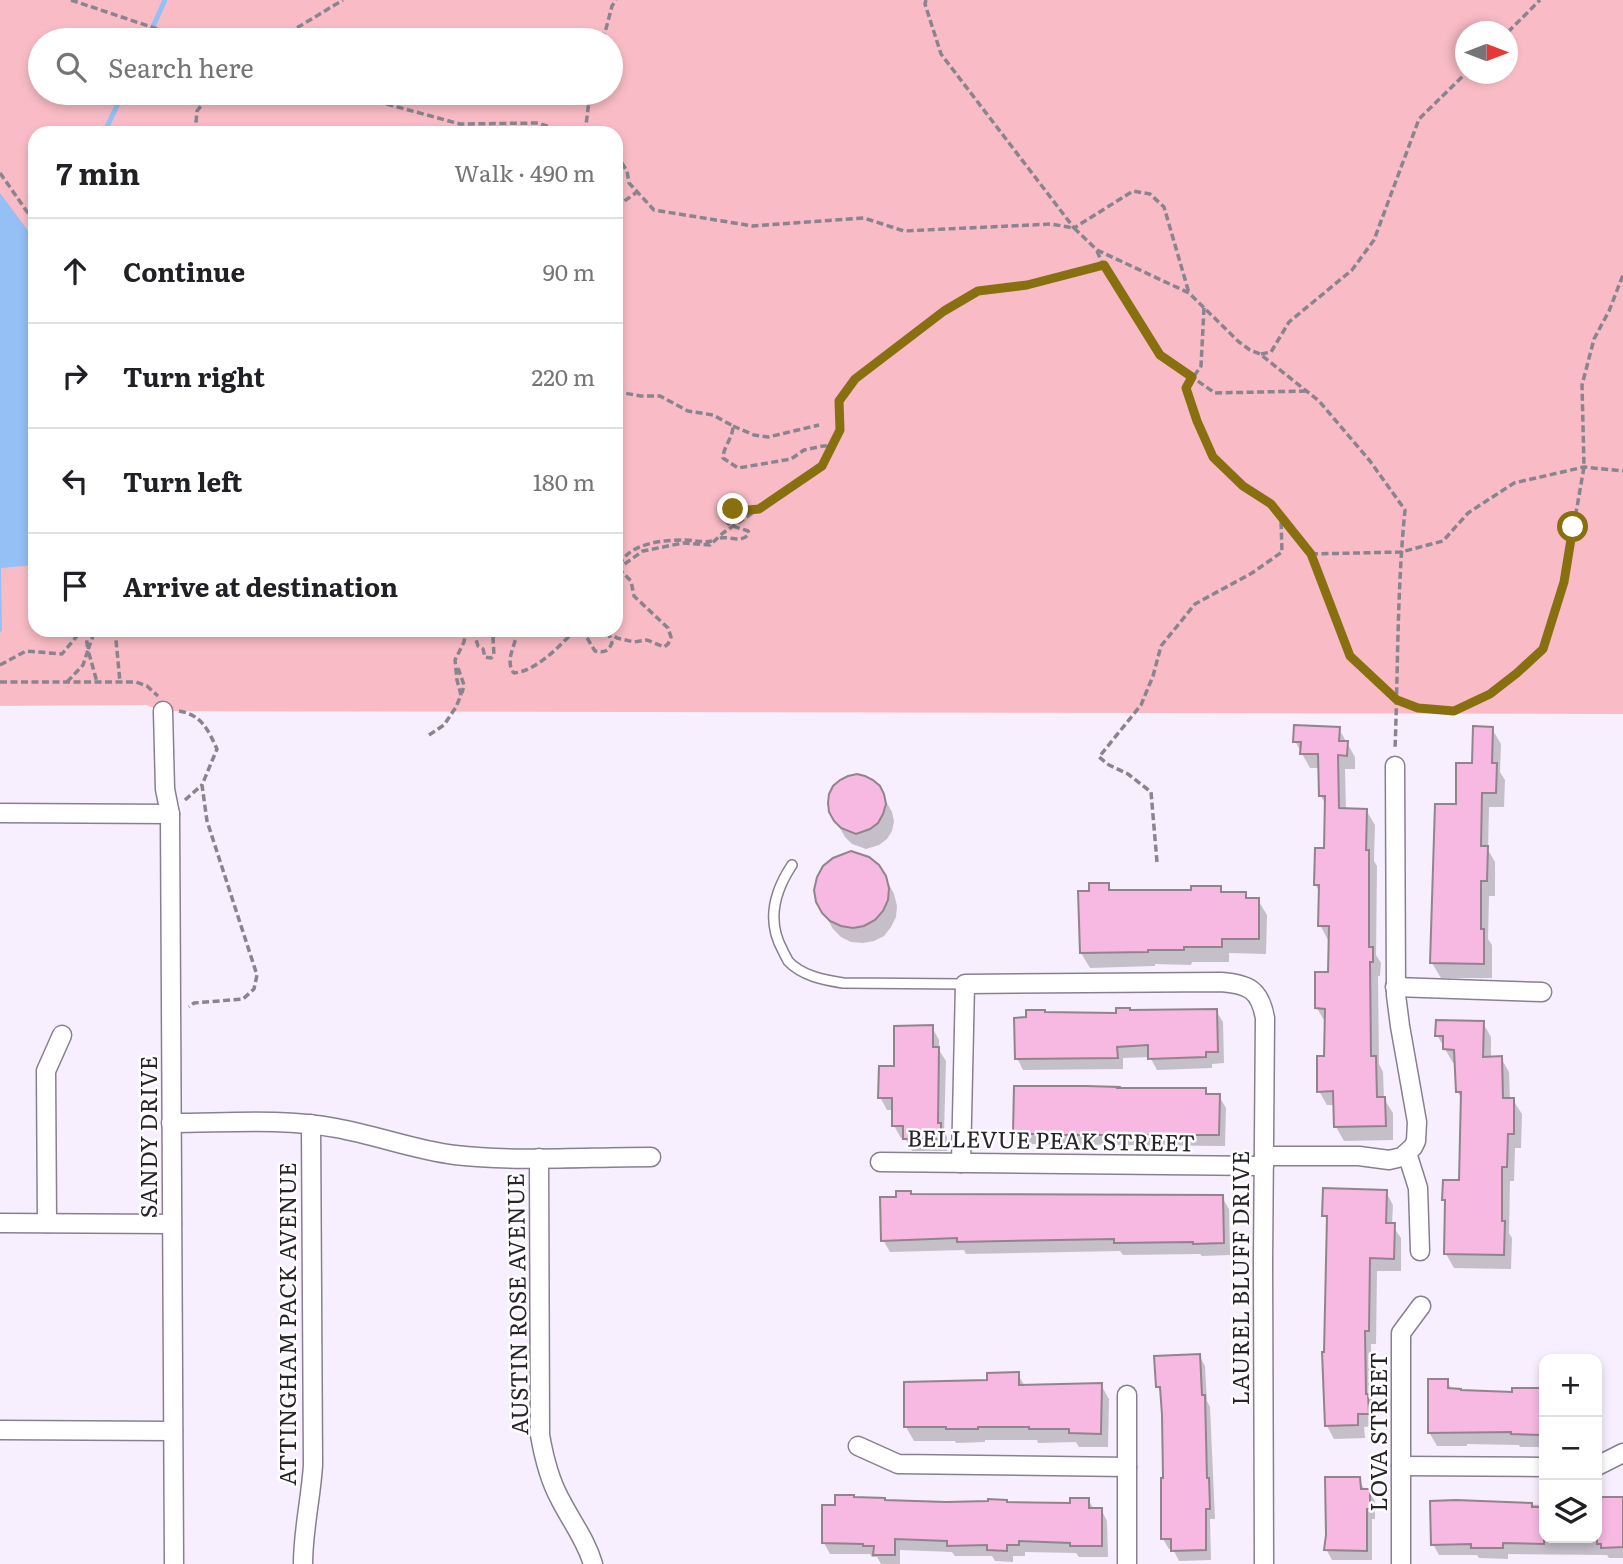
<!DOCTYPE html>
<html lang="en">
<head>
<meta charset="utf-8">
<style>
	body { margin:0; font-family:Literata,serif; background:#f2f2f2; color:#202124 }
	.controls { position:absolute; right:21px; bottom:21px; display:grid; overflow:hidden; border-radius:14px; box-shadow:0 4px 10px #0003 }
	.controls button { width:63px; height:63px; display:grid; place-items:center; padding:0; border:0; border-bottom:2px solid #e0e0e0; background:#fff; color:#202124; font:35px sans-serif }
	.compass { position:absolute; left:1455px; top:21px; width:63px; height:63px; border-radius:50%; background:#fff; box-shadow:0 4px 10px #0003; rotate:90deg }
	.stop { position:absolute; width:21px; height:21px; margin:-16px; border:5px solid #887011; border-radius:50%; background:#fff }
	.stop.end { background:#887011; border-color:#fff; box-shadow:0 2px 7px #0008 }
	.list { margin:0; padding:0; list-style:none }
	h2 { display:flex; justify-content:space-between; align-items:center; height:91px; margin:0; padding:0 28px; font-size:30px }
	h2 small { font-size:23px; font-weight:400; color:#757577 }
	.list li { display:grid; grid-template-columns:46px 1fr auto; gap:21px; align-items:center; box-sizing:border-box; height:105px; padding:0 28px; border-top:2px solid #e0e0e0 }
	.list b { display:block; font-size:26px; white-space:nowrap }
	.list em { font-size:23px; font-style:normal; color:#757577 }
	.icon { flex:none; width:38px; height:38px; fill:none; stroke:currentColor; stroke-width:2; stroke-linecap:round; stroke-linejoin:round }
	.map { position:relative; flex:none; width:1623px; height:1564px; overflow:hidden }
	.search { position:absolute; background:#fff; box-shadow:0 4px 10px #0003; left:28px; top:28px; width:595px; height:77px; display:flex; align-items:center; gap:18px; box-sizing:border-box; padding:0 24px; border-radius:38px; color:#757577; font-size:26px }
	.panel { position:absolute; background:#fff; box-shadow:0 4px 10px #0003; left:28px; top:126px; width:595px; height:511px; border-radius:21px }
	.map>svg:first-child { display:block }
</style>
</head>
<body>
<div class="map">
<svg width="1623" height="1564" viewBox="0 0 1623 1564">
	<rect width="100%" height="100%" fill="#f7effd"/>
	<path fill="#f9bcc6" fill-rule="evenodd" d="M0,0H1623V714L163,711L146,705L0,706ZM1466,32H1508V74H1466ZM40,40H611V93H40ZM35,133H616V630H35Z"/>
	<path fill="#94c0f5" d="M0,193L35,240V565L1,568L2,631L0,632Z"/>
	<g fill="#0003">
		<path d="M1339,729L1355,757V769H1345L1346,810H1366L1375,825L1374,861L1377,866L1376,955L1381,963L1380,976H1378L1379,1064L1383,1072L1384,1099L1393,1113V1140L1344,1141L1336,1127L1335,1105H1327L1319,1091L1326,1058L1325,1022L1317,1008L1330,974V940H1328L1320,925V893L1315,884L1326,850L1327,806L1320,795V768H1310L1295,741Z"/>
		<path d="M1492,729L1501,744L1500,772L1505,780L1504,807H1489L1488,850L1495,862V896H1489L1488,939L1492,945V978H1441L1432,963L1436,805L1458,806L1473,765Z"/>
		<path d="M878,787L892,812L894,821L892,831L887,839L879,845L866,849L852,844L845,837L831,812Z"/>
		<path d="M885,877L894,894L897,906L896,917L891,927L884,936L874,941L863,943L851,942L841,937L833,929L818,902Z"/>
		<path d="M1108,884L1112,892H1192L1220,887L1223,894H1245L1248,900H1258L1267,915L1266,954L1229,953V962H1192L1191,965L1155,964V966L1090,968L1081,953L1091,893Z"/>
		<path d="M1216,1011L1223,1022L1224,1063L1212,1064V1068L1157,1070L1150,1057L1123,1058V1069L1023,1070L1017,1058L1045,1014L1087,1015L1130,1012Z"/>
		<path d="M1483,1023L1491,1037V1058H1501L1509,1072L1510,1100H1513L1522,1114L1521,1148H1515L1514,1181H1510L1509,1233L1512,1238L1511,1269L1454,1268L1446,1254L1447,1205L1444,1200L1461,1182L1463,1101L1457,1091V1063H1453L1437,1035Z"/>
		<path d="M932,1027L939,1040V1050L946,1061L944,1133L947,1137V1151H912L905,1138H901L894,1126V1110H887L880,1097L896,1068Z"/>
		<path d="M1205,1090L1209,1096H1219L1226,1108L1225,1146L1021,1144L1014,1133Z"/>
		<path d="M1386,1192L1393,1205L1392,1225L1401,1238V1271H1377L1376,1344H1371L1372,1405L1374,1409L1375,1426L1364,1427L1365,1438L1334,1439L1327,1426L1326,1354L1329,1224L1324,1215Z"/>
		<path d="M912,1195L1222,1197L1229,1209L1230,1255L1202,1256L1200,1254L1123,1255L1120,1251L966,1254L964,1250L890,1252L883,1240Z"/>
		<path d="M1199,1355L1205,1366L1207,1401L1210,1407L1215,1519H1210L1211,1560L1179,1561L1173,1549H1169L1163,1539L1165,1480L1162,1395L1158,1387Z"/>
		<path d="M1018,1374L1025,1387L1101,1385L1109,1399L1108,1447H1079L1076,1442L1038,1443L1037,1440H985V1442L956,1443L955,1441H914L906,1427L989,1382Z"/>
		<path d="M1447,1381L1452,1390L1513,1393V1389L1544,1390V1447H1520L1519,1445L1467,1444V1446H1437L1429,1432Z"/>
		<path d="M1359,1479L1365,1491H1369L1375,1501V1519H1372V1560H1332L1326,1549Z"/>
		<path d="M855,1499L885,1502L1072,1505L1088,1500L1094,1509H1101L1107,1521L1108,1557H1079L1076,1553L1025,1552V1556H1013V1562L995,1561L992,1556H955L952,1552L900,1550V1564H881L877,1557H872L870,1554H830L824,1543L836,1507Z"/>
		<path d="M1597,1499H1623V1558H1609L1607,1555L1508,1554V1559L1479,1558L1477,1555H1439L1433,1544L1432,1502L1544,1505V1538H1597Z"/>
	</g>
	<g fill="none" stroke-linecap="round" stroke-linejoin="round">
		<g stroke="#94c0f5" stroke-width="5">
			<path d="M147,40L165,0"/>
			<path d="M104,133L123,93"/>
		</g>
	</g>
	<g fill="#f7b8e2" stroke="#93838d" stroke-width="2">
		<path d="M1294,725L1340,727L1339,741H1348L1347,756L1338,755L1339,808L1367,809L1366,850H1369V947H1373V962H1370L1371,1056H1376L1377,1097H1385L1386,1126L1334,1127L1333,1091L1317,1092V1056H1324L1325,1009L1315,1008V972H1328L1329,926H1318L1319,885H1314L1315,848H1324L1325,796H1319L1318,754H1300L1301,742H1293Z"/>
		<path d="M1473,726L1493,727L1492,763H1497L1496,793H1482L1481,846H1488L1487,881H1481V929H1484V964L1430,963L1435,804H1456V763H1472Z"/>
		<path d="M857,774L865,776L873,780L880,786L884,794L886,804L883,814L878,823L870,829L856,834L841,828L834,821L829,812L828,803L829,794L833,786L840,780L848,776Z"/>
		<path d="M851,851L869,857L879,865L886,876L889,888L888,900L883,911L875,920L864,926L853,928L841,926L830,921L822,913L816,902L814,890L817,877L823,866L833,858Z"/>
		<path d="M1089,883H1109V890H1191V886H1221V892H1246V898H1259V939H1222V947H1184V950H1148V952L1080,953L1078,891H1089Z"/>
		<path d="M1116,1008H1130V1010L1217,1009L1218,1052H1206V1057L1148,1059V1045L1117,1047L1118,1058L1015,1059L1014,1018L1026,1017V1010H1045V1012L1116,1013Z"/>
		<path d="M1436,1020L1484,1021L1483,1057L1502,1056L1503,1098H1514V1134H1508L1507,1167H1502V1221H1505L1504,1255L1444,1254L1445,1200H1442L1443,1180H1459L1461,1092H1456L1454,1050L1443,1049V1036H1435Z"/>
		<path d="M933,1025V1047H939L938,1123H941V1139H903V1126H892V1098H878L879,1066H894V1026Z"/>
		<path d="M1014,1086H1086L1119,1087L1118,1088H1206V1094H1220L1219,1135H1055L1013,1133Z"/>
		<path d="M1323,1188L1387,1190L1386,1223H1395L1394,1259L1370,1258L1369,1331H1365L1366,1394H1368L1369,1414H1358V1425L1325,1426L1322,1352H1324L1327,1216H1322Z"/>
		<path d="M896,1191H911V1194L1223,1195L1224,1243L1193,1244V1242L1114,1243V1239L957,1242V1238L881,1241L880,1197H896Z"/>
		<path d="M1200,1354L1202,1395H1205L1207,1478H1209L1210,1509H1206V1550L1171,1551V1539H1161V1478H1163L1162,1415L1160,1387H1156L1154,1356Z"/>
		<path d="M1019,1372V1385L1102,1383L1101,1434L1069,1433V1429H1029V1427H978V1429H946V1427H904V1382L987,1380V1373Z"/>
		<path d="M1428,1379H1448V1388L1461,1389V1390L1512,1392V1388H1544L1543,1435L1511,1434V1432L1428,1433Z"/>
		<path d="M1325,1477H1360L1361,1489H1370V1509H1367V1551L1324,1550L1326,1535Z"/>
		<path d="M835,1495H854V1497L885,1498V1500L946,1502L988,1501V1499L1007,1500V1502L1070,1503V1498H1089V1508H1102V1546H1070V1543L1019,1541V1545H1007V1551L987,1550V1545L947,1546V1541L895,1539V1555H873L874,1546H863V1544L822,1543V1505H835Z"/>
		<path d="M1597,1497H1623V1547L1601,1548V1544H1597Z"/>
		<path d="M1456,1500L1532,1503V1507H1544V1544L1503,1543V1548H1471V1544L1431,1545L1430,1501Z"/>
	</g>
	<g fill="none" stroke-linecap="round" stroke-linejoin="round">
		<g stroke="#88808f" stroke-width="12">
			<path id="service" d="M792,865C774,892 766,921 783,951C783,952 788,960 788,961C802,976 824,980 843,983L965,984"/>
		</g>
		<g stroke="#88808f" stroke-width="21">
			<g id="minor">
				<path d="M163,711L165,789L170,814L174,1564"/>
				<path d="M0,813L170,814"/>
				<path d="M1395,987L1542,992"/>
				<path d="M171,1123C226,1123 282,1118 336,1128C376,1135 414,1150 455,1155C519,1162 586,1157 651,1157"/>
				<path d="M1407,1153L1418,1188L1420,1251"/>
				<path d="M1264,1156H1359L1389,1160L1402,1157L1413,1147L1416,1141L1417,1122L1400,1026L1396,995L1395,766"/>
				<path d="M539,1158L540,1435C544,1458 549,1479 560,1499C571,1521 586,1540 593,1564"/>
				<path d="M880,1162L1264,1166"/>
				<path d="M961,1163L965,984L1221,982C1249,984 1260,990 1265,1018L1263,1261L1264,1564"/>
				<path d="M0,1223L172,1224"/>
				<path d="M47,1223L46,1071L62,1035"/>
				<path d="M1127,1395V1564"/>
				<path d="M0,1430L173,1431"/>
				<path d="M858,1446L898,1464L1127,1467"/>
				<path d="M1401,1466L1544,1467"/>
				<path d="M1597,1466L1623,1453"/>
				<path d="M303,1564C303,1530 311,1498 313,1465L311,1124"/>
				<path d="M1401,1564V1333L1421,1306"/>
			</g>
		</g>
		<g stroke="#8a848e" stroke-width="3.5" stroke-dasharray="7 3.5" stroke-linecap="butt">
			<path d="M71,0L190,40"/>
			<path d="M926,0L925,4L941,54L1074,228L1133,191L1150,194L1164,207L1189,293"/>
			<path d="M1508,32L1540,0"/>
			<path d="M280,40L295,29L343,0"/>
			<path d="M595,40L604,33"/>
			<path d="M603,40L612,6L616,0"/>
			<path d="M346,93L460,124L538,123L568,133"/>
			<path d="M195,133L197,111L211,93"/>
			<path d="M585,133L590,93"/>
			<path d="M616,154L627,171L629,183L654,210L753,226L864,218L904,231L1051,224L1074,228L1097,250L1189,293L1239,342L1250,350L1260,354L1319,401L1370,461L1405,510C1397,590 1398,670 1395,750"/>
			<path d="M0,173L35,223"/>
			<path d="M616,207L637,192"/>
			<path d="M1097,251L1103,265"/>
			<path d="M1204,308L1201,366L1186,388L1197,421L1214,457L1243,487L1271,504L1311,554L1350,656L1397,700L1418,708L1454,711L1490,694L1543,649L1564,582L1584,467L1582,385L1594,339L1609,311L1623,275"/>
			<path d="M1261,354L1271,352L1289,322L1352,270L1374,240L1419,119L1466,73"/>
			<path d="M616,395L624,393L641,396H660L688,411L713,415L733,426C733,438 723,447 723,458L738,468L791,459L804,450L823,446H832"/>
			<path d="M733,426L754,435L768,437L819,425"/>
			<path d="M720,538C730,536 743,544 749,533L748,531C733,526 724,526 720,509L722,506L726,505L737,511L757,509"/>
			<path d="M1311,554L1401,552L1443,541L1468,513L1514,483L1584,467L1623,471"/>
			<path d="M616,570L643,551L683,543L710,545L723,533L822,466L840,430L839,401L855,379L944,311L978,291L1027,285L1103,265L1160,355L1215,393L1306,391"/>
			<path d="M85,630L88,650L95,630"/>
			<path d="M115,630L120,682"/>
			<path d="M475,630V636L478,646L483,649L485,657L491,658L494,655L493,638L499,630"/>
			<path d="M518,630C516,644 504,661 514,673C536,671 559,647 574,631H583L595,651C604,653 608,652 612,643L609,634H611L617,638L634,642L647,640L664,647L668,644L671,637L668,628L634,596L631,581L618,568C627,543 662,540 685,540C695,540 702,543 712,541"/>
			<path d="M0,665L26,651L62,654L82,630"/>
			<path d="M458,668L464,685L462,693"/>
			<path d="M0,682H136L147,686L158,696"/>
			<path d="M67,682L83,665L88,650L97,682"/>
			<path d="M179,711C202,715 208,730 217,749L202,785L207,821L257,975L254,989L243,999L194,1003L189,1007"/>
			<path d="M429,735L444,725L456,707L461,695L457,680L455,660L464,642L466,630"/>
			<path d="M185,800L202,785"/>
			<path d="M1157,862L1151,792L1128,774L1109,765L1099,757L1141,705L1153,676L1161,646L1195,604L1252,573L1282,552L1281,519"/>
		</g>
		<use href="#service" stroke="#fff" stroke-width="9"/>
		<use href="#minor" stroke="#fff" stroke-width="18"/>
	</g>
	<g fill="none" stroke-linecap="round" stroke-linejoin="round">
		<path stroke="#887011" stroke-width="9" d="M733,509L737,511L759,509L822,466L840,430L839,401L855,379L944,311L978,291L1027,285L1104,265L1160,355L1192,377L1186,388L1197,421L1213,457L1243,486L1271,504L1311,554L1350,656L1397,700L1418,708L1454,711L1490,694L1517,673L1543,649L1564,582L1573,527"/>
	</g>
	<g text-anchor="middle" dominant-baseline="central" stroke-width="5" stroke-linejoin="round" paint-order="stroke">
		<g font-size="23" fill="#28242a" stroke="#fff">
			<text transform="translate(147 1137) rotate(-90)">SANDY DRIVE</text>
			<text transform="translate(1051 1139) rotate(1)">BELLEVUE PEAK STREET</text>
			<text transform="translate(1239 1278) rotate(-90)">LAUREL BLUFF DRIVE</text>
			<text transform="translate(516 1304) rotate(-91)">AUSTIN ROSE AVENUE</text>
			<text transform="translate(286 1324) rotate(-90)">ATTINGHAM PACK AVENUE</text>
			<text transform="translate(1377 1432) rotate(-90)">LOVA STREET</text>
		</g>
	</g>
</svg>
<div class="controls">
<button>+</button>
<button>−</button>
<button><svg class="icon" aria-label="layers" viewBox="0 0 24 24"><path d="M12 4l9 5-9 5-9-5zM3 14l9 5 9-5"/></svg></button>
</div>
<svg class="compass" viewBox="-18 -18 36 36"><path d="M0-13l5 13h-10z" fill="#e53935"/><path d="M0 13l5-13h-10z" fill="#757577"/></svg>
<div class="stop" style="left:1573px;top:527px"></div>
<div class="stop end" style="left:733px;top:509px"></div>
<div class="search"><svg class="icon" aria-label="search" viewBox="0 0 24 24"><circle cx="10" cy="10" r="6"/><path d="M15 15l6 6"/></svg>Search here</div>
<section class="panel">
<h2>7 min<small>Walk · 490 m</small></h2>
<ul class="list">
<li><svg class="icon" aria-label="ahead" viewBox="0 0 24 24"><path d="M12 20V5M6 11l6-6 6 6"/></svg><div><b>Continue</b></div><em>90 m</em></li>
<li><svg class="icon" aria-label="right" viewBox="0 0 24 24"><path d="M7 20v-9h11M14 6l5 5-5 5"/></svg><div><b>Turn right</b></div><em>220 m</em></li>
<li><svg class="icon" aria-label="left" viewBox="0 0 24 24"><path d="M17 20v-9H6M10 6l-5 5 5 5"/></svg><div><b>Turn left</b></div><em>180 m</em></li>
<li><svg class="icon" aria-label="arrive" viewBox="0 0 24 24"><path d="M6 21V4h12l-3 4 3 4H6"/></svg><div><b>Arrive at destination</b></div></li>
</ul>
</section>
</div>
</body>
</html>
